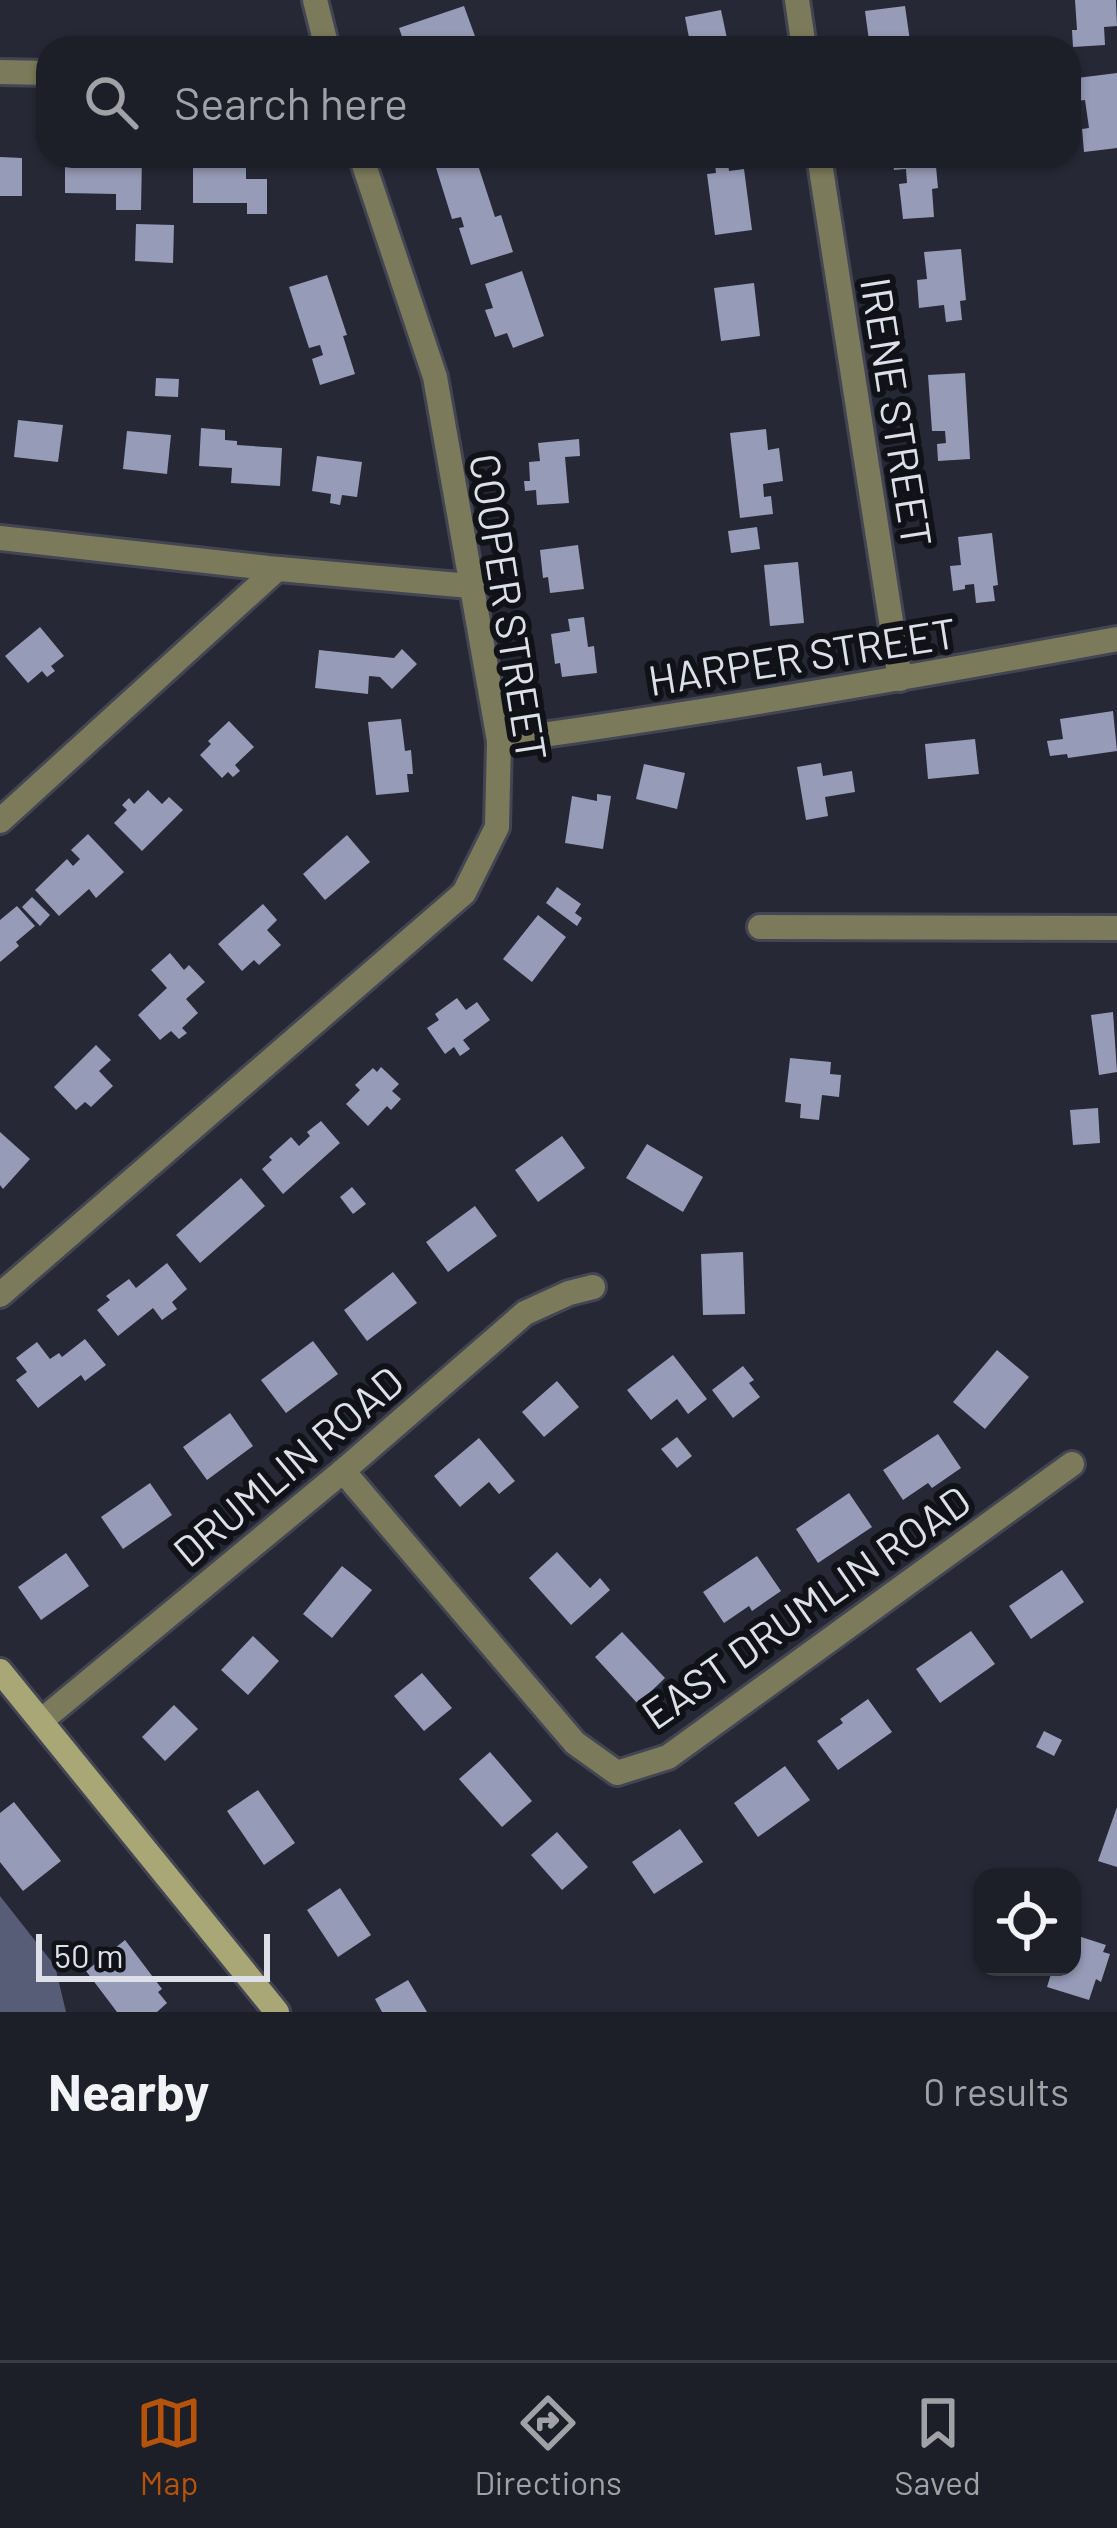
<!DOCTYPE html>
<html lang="en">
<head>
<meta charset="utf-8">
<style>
	body { margin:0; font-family:Barlow,sans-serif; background:#292b34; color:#f1f3f6 }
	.controls { position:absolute; right:36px; bottom:36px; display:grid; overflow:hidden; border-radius:24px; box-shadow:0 3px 9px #0004 }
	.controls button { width:108px; height:108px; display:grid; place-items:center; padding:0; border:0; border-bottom:3px solid #3a3c45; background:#1c1e28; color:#f1f3f6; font:60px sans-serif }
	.scale { position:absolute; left:36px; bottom:30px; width:234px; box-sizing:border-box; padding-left:12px; border:6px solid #dee0e9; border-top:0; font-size:33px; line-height:42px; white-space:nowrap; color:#dee0e9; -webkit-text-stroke:9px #101218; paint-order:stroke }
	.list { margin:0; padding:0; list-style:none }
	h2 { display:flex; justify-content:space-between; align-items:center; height:156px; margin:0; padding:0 48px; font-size:51px }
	h2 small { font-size:39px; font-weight:400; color:#a0a2a8 }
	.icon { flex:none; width:66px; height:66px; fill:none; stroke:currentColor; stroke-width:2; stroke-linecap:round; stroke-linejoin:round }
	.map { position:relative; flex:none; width:1117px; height:2012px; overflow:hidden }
	.search { position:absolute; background:#1c1e28; box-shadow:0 3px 9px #0004; left:36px; right:36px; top:36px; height:132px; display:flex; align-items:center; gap:30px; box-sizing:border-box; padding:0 42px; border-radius:36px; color:#a0a2a8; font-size:45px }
	.sheet { height:348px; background:#1c1e28 }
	nav { display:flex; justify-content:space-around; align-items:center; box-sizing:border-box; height:168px; border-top:3px solid #3a3c45; background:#1c1e28; font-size:33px; color:#a0a2a8 }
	nav a { display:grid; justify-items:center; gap:6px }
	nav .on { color:#b45309 }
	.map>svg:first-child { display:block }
</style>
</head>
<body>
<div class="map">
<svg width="1117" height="2012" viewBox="0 0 1117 2012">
	<rect width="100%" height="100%" fill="#262836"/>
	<path fill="#575d76" d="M0,1896L55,1966L66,2012H0Z"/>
	<g fill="#969cb8">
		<path d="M1075,0H1116L1117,26L1104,27L1105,45L1073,47L1072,30H1077Z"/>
		<path d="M464,6L476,39L450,48H406L399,28Z"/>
		<path d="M905,6L911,48H870L865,11Z"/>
		<path d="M721,10L729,48H691L685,17Z"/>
		<path d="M1117,73V148L1084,152L1082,129L1089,128L1085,100L1069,102V79Z"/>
		<path d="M65,156H142L141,210H116V194L65,193Z"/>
		<path d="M246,156V179H267V214H247V203H193V162H218V157Z"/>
		<path d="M440,156H475L495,217L501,215L513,252L471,265L459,228L464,227L461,217L452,219L433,158Z"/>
		<path d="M714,156H727L729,171L744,169L752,230L715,235L707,174L716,173Z"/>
		<path d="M892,156H935L938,188L932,189L934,217L903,219L899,184L907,183L906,169L894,170Z"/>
		<path d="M0,157L22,158V196H0Z"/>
		<path d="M136,224L174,225L173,263L135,261Z"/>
		<path d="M961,249L966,300L960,301L962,320L946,322L944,305L919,308L917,280L927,279L924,252Z"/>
		<path d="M522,271L544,336L513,348L507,333L495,337L485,310L493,308L485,284Z"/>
		<path d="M327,275L347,335L343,336L355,374L320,385L312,359L323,355L320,345L309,348L289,287Z"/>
		<path d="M754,283L760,336L721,341L714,288Z"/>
		<path d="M965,373L970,459L938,461L937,444L946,443L945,431H932L928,375Z"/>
		<path d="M156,378L179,379L178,397L155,396Z"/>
		<path d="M18,420L63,425L58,462L14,457Z"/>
		<path d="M201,428L225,430V440L237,441V445L282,448L280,486L231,483L232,468L199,466Z"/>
		<path d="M766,429L768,450L779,448L783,481L763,484L764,497L771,496L773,514L740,518L730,433Z"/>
		<path d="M127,431L171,435L167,474L123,469Z"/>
		<path d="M579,439L580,456L565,457L569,503L537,505L536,490L525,491L524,481H530L529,462L540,461L538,443Z"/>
		<path d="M317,456L362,462L357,497L342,495L340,505L330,503L331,494L312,491Z"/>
		<path d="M757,527L760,549L731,553L728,531Z"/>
		<path d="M992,533L998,585L993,586L995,601L976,603L974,584L965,585V589L953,591L950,566L961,565L958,537Z"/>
		<path d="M578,545L584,589L550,593L548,577L543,578L540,550Z"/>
		<path d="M798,562L804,623L770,626L764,565Z"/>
		<path d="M584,617L588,647L594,646L597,673L562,677L560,663L555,664L551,634L570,631L568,619Z"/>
		<path d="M40,627L64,656L51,666L55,671L47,677L42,671L28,683L5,656Z"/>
		<path d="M402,649L417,664L392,689L380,677L369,676L368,694L315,688L319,650L394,658Z"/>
		<path d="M1113,711L1117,751L1068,758L1067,754L1050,756L1047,741L1063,739L1060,719Z"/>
		<path d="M401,719L405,751L411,750L413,774H407L409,792L376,795L368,722Z"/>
		<path d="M229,721L254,747L235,765L240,771L233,777L228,772L222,778L200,755L211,744L208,741Z"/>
		<path d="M975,739L979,774L928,779L925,744Z"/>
		<path d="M821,763L823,776L852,771L855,792L825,797L828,816L806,820L797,767Z"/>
		<path d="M644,764L685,773L677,809L636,799Z"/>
		<path d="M148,790L162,804L169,797L183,810L142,851L114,823L127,810L122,805L129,798L134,804Z"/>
		<path d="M597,794L611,796L603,849L565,843L572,796L597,801Z"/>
		<path d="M88,834L124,872L96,898L89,889L59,916L35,890L67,859L73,866L80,859L71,850Z"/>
		<path d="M347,835L370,862L325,900L303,874Z"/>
		<path d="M557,887L581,904L575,913L582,918L577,926L546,903Z"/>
		<path d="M32,897L50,915L40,926L22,907Z"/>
		<path d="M263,904L277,920L267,930L281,945L259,965L254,960L242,971L218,944Z"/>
		<path d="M17,906L35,926L16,942L19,946L0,962V920Z"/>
		<path d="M538,915L566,937L532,982L503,959Z"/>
		<path d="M170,953L184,970L189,965L205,982L186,999L198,1013L182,1028L187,1033L179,1039L171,1031L160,1040L138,1015L167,988L151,970Z"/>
		<path d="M457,998L466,1010L477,1002L490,1020L463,1040L470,1049L460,1056L454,1047L445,1054L427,1028L439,1020L435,1014Z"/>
		<path d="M1113,1012L1117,1072L1099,1075L1091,1015Z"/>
		<path d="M96,1045L111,1060L99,1071L113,1086L91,1107L85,1102L76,1110L54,1087Z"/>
		<path d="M790,1058L831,1062L830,1074L841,1075L839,1097L822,1095L819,1120L800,1118L801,1104L785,1102Z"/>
		<path d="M381,1067L399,1084L392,1091L401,1099L391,1110L387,1106L368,1126L346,1104L360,1090L355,1085L373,1068L377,1072Z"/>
		<path d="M1098,1108L1100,1143L1073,1145L1070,1110Z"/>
		<path d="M321,1121L340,1143L283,1194L262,1169L272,1160L269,1157L291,1137L299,1146L310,1136L307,1132Z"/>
		<path d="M0,1132L30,1159L3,1189L0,1185Z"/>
		<path d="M562,1136L585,1168L538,1202L515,1170Z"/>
		<path d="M647,1144L703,1177L683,1212L626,1178Z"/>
		<path d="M241,1178L265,1206L200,1263L176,1235Z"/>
		<path d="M352,1187L366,1204L353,1214L340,1197Z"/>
		<path d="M475,1206L497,1236L448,1272L426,1242Z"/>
		<path d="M743,1252L745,1314L703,1315L701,1254Z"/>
		<path d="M167,1263L187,1289L172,1302L177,1309L162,1320L153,1308L118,1336L97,1310L110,1300L106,1296L129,1279L136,1288Z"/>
		<path d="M393,1272L417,1303L367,1341L344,1310Z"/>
		<path d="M85,1339L106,1365L85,1381L81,1375L38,1408L16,1380L27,1372L16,1358L37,1342L50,1359L59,1353L62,1357Z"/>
		<path d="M313,1341L338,1374L286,1413L261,1380Z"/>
		<path d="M997,1350L1029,1377L985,1429L953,1402Z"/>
		<path d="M673,1355L707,1399L688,1414L677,1399L651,1420L627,1390Z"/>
		<path d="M743,1366L754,1380L749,1383L760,1397L733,1418L712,1390Z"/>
		<path d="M557,1381L579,1407L544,1437L522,1412Z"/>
		<path d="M230,1413L253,1446L207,1480L183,1447Z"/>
		<path d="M938,1434L961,1468L932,1488L928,1483L903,1500L883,1470Z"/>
		<path d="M677,1437L692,1456L677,1468L661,1449Z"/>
		<path d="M479,1438L515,1481L499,1494L489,1482L460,1507L434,1476Z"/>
		<path d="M150,1483L172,1515L123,1549L101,1517Z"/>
		<path d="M849,1493L872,1527L818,1563L796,1529Z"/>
		<path d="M557,1552L590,1588L600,1578L610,1590L571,1625L529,1578Z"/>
		<path d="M66,1553L89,1586L41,1620L18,1587Z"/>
		<path d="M757,1556L781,1591L752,1611L749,1606L724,1623L703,1592Z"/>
		<path d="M342,1566L372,1590L332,1638L303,1614Z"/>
		<path d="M1062,1570L1084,1602L1031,1639L1009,1606Z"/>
		<path d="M971,1631L995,1664L940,1703L916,1669Z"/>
		<path d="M622,1632L665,1678L638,1704L595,1657Z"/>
		<path d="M253,1636L279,1661L248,1695L221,1670Z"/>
		<path d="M422,1673L452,1708L424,1731L394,1696Z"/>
		<path d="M868,1699L892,1732L838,1770L817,1741L843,1723L840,1719Z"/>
		<path d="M174,1705L198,1729L165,1761L142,1737Z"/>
		<path d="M1044,1731L1062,1740L1054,1756L1036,1747Z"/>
		<path d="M490,1752L532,1801L502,1827L459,1779Z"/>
		<path d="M785,1766L810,1800L758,1837L734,1803Z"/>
		<path d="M258,1790L295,1843L264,1865L227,1811Z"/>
		<path d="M14,1802L61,1861L23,1891L0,1862V1813Z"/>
		<path d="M1117,1807V1867L1098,1861Z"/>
		<path d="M680,1829L703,1862L654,1894L632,1862Z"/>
		<path d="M557,1832L588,1867L562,1890L531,1855Z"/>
		<path d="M340,1888L371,1935L338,1957L307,1910Z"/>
		<path d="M1072,1934L1106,1945L1103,1952L1110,1954L1101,1982L1096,1979L1089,2000L1047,1987L1053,1967H1072Z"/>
		<path d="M125,1940L162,1989L158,1992L167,2003L157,2012H117L86,1971Z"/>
		<path d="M408,1980L427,2012H382L375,1999Z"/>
	</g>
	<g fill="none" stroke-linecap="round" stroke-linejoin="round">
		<g stroke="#434553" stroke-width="30">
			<g id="street">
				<path d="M315,0L327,48"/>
				<path d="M797,0L804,48"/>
				<path d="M0,72L48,73"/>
				<path d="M819,156L900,679"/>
				<path d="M0,538L268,568L470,586"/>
				<path d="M499,741C706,713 912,677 1117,639"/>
				<path d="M0,821L277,569"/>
				<path d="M760,927L1117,928"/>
				<path d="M0,1295L464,893L497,827L499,741L435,377L361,156"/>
				<path d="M343,1471L575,1743L617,1773L668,1757L1072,1464"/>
				<path d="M41,1721L343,1471L525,1313L569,1293L593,1287"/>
			</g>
		</g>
		<g stroke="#434553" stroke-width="30">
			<path id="secondary" d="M0,1671L277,2012"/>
		</g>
		<use href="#street" stroke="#7b7a5a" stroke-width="24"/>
		<use href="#secondary" stroke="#a9a775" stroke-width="24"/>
	</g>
	<g text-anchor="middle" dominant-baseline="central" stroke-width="12" stroke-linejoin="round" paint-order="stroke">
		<g font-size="42" fill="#dee0e9" stroke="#101218">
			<text transform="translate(898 412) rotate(81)">IRENE STREET</text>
			<text transform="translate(510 607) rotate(81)">COOPER STREET</text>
			<text transform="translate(802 655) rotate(-9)">HARPER STREET</text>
			<text transform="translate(287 1465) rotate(-40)">DRUMLIN ROAD</text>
			<text transform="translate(805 1606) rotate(-35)">EAST DRUMLIN ROAD</text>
		</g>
	</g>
</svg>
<div class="controls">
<button><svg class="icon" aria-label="locate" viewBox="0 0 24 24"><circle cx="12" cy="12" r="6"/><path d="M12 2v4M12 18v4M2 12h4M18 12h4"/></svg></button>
</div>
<div class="scale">50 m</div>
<div class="search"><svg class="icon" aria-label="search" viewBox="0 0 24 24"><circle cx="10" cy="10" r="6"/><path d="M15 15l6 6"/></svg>Search here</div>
</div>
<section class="sheet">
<h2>Nearby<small>0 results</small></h2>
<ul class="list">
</ul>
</section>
<nav>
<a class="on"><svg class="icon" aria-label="map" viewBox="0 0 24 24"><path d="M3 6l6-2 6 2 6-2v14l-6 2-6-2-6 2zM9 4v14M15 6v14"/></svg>Map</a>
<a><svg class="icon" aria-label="directions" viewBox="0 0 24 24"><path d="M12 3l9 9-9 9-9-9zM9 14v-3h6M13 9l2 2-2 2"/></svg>Directions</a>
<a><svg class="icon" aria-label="saved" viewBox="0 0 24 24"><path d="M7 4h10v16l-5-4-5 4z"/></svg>Saved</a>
</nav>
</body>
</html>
